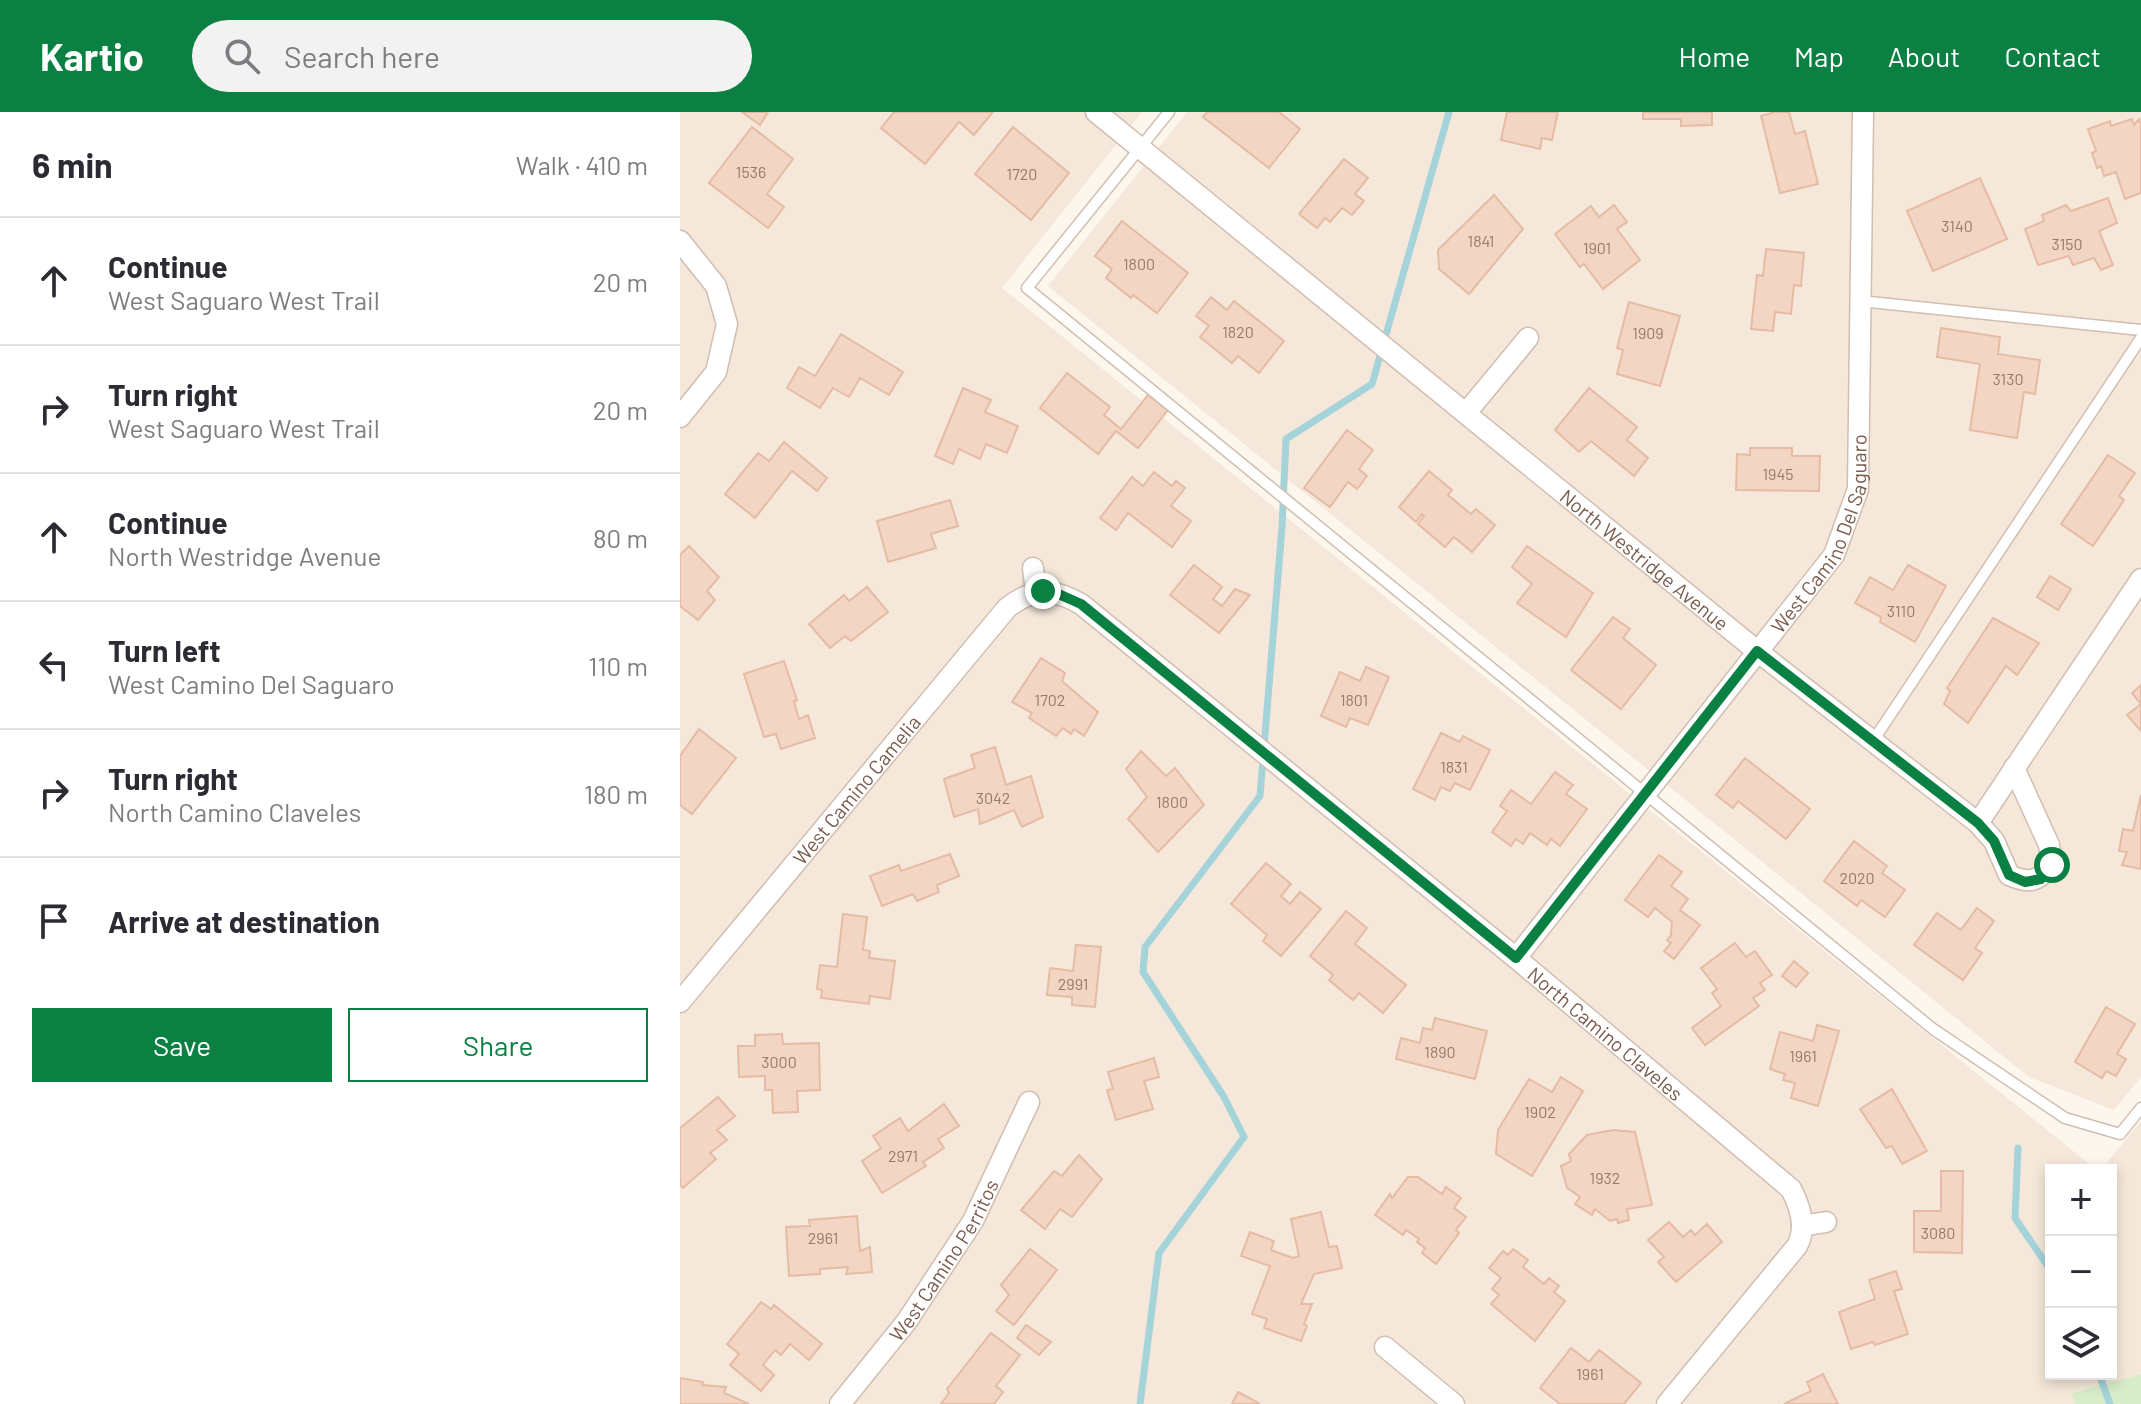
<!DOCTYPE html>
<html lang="en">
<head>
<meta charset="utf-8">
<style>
	body { margin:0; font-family:Barlow,sans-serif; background:#f2f2f3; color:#2b2b33 }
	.controls { position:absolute; right:24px; bottom:24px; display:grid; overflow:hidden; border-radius:0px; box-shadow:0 4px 12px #0003 }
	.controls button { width:72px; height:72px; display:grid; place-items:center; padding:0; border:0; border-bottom:2px solid #e1e1e2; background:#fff; color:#2b2b33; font:40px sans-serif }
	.stop { position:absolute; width:24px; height:24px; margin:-18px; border:6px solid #0b8043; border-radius:50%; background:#fff }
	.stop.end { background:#0b8043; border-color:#fff; box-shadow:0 2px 8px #0008 }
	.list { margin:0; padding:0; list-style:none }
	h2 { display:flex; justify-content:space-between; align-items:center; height:104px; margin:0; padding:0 32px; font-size:34px }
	h2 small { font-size:26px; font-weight:400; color:#7c7c81 }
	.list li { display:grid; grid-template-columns:52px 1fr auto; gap:24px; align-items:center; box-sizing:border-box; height:128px; padding:0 32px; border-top:2px solid #e1e1e2 }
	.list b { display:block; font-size:30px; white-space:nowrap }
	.list p { margin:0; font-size:26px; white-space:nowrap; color:#7c7c81 }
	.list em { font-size:26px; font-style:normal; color:#7c7c81 }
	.actions { display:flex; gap:16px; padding:24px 32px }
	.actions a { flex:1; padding:18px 0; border:2px solid #0b8043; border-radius:0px; text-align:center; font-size:28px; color:#0b8043 }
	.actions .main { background:#0b8043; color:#fff }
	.icon { flex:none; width:44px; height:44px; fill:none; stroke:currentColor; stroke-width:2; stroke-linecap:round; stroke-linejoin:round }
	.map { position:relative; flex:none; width:1461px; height:1292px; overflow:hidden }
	header { display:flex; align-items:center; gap:48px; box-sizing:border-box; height:112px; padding:0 40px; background:#0b8043; color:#fff }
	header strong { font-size:38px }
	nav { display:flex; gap:44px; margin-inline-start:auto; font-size:28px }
	.search { width:560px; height:72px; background:#f2f2f3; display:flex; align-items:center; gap:20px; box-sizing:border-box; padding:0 28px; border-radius:44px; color:#7c7c81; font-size:30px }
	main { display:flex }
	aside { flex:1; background:#fff }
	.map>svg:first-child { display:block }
</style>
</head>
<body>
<header>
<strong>Kartio</strong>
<div class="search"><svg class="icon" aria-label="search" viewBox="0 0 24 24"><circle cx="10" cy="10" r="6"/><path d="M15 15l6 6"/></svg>Search here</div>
<nav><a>Home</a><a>Map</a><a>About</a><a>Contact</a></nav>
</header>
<main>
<aside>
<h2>6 min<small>Walk · 410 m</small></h2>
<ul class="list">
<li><svg class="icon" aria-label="ahead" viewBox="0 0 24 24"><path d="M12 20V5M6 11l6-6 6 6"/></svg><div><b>Continue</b><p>West Saguaro West Trail</p></div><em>20 m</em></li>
<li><svg class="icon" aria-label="right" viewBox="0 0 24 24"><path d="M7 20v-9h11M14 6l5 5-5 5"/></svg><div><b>Turn right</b><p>West Saguaro West Trail</p></div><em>20 m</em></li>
<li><svg class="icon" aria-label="ahead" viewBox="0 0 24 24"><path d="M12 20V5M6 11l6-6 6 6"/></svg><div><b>Continue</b><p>North Westridge Avenue</p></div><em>80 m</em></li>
<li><svg class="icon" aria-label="left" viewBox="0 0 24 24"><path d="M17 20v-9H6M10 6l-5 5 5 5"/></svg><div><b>Turn left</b><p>West Camino Del Saguaro</p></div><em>110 m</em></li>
<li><svg class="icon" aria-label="right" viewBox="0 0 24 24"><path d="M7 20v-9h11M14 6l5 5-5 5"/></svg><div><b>Turn right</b><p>North Camino Claveles</p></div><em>180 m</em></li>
<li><svg class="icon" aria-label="arrive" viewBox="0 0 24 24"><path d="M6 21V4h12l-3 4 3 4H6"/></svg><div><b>Arrive at destination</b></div></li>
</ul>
<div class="actions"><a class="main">Save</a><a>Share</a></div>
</aside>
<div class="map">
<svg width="1461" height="1292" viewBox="0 0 1461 1292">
	<rect width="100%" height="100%" fill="#fdf6ec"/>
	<g fill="#f5e8da" fill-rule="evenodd">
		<path d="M0,0H462L322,176L1413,1055L1426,1052L1461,1009V1262L1392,1280L1395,1292H0ZM1371,1058H1431V1262H1371Z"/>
		<path d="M507,0H1461V965L1434,998L1349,965L368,174Z"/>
	</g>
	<path fill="#d8ecc9" d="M1461,1262V1292H1395L1391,1281Z"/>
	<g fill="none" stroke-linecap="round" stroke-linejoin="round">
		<g stroke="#a5d3da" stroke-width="7">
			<path d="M1338,1036L1335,1106L1371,1159"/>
			<path d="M1419,1262L1430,1292"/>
			<path d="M460,1292L479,1141L564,1025L544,985L463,860L465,835L580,684L602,415L606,327L692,272L769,0"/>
		</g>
	</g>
	<g fill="#f3d5c3" stroke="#e6bba3" stroke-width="2">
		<path d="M62,0H88L80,13Z"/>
		<path d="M214,0H313L294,23L279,10L245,52L201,16Z"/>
		<path d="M527,0H599L620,17L589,56L523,5Z"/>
		<path d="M827,0H878L872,28L862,26L860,37L821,28Z"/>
		<path d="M963,0H1032V13L1001,14V7H963Z"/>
		<path d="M1095,0H1109L1115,22L1125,19L1138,72L1100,81L1081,4Z"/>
		<path d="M1452,7L1454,13L1459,7L1461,13V81L1445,87L1436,60L1424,64L1421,54L1417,56L1412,41L1416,39L1408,17L1430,9L1431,14Z"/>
		<path d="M72,15L113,47L87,82L104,95L88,116L29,71Z"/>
		<path d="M333,15L389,61L351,108L295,62Z"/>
		<path d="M664,47L688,66L675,82L684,89L672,103L662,96L650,110L645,106L637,116L619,102Z"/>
		<path d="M1300,66L1327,127L1253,159L1227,99Z"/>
		<path d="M814,83L843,117L789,182L759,157L758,138Z"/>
		<path d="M1428,86L1437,111L1419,119L1433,153L1421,158L1414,146L1393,153L1389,144L1358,153L1345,117L1364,109L1362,103L1386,93L1391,99Z"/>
		<path d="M934,93L947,110L937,117L960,148L923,177L904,152L900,155L875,122L911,94L919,105Z"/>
		<path d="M442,109L508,161L477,201L453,183L451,186L426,166L432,157L415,144Z"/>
		<path d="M1086,137L1124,141L1121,174L1114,173L1111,202L1095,200L1093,219L1071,217L1077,163L1083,164Z"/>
		<path d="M531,185L547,198L554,189L604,229L579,261L558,244L552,251L520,225L529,214L516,204Z"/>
		<path d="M949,190L1000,204L980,274L937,262L943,238L937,236Z"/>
		<path d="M1261,216L1320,225L1318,242L1360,248L1355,282L1344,280L1337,326L1290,318L1300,252L1257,245Z"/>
		<path d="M161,222L223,260L209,283L180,266L169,285L153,276L140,296L107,276L119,255L135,264Z"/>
		<path d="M387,261L430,295L424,303L441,317L468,283L488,298L458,336L436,319L418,342L360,296Z"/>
		<path d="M283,276L311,288L305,300L338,314L327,341L306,332L300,347L279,337L273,352L255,344Z"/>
		<path d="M909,276L957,315L947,328L968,346L954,364L911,329L899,340L875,318Z"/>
		<path d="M667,318L693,338L679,357L687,364L677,377L668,370L650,395L624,376Z"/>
		<path d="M104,330L147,366L137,379L112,359L75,406L45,382L78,341L89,349Z"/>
		<path d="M1070,336H1112V344H1140L1139,379L1056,378L1057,342L1070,343Z"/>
		<path d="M1428,343L1455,361L1439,384L1444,388L1413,434L1381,412Z"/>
		<path d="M749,359L772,378L768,383L791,402L796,397L815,413L792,440L774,425L765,435L738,412L744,404L742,402L736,410L719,395Z"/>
		<path d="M474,360L492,374L496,369L505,376L491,394L511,409L492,435L448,401L436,418L420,406L452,365L463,374Z"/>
		<path d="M270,388L278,414L251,422L256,436L208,450L197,409Z"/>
		<path d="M9,434L39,465L27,479L35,488L18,508L0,494V443Z"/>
		<path d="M847,434L913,481L886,525L837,491L852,472L832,455Z"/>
		<path d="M514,453L542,475L533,487L542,494L555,477L570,483L539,521L490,483Z"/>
		<path d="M1228,453L1266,474L1235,530L1200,510L1201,505L1175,491L1190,465L1213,478Z"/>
		<path d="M1370,464L1391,477L1378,498L1357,485Z"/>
		<path d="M187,475L208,500L171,529L165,524L150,536L129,512L164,483L169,489Z"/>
		<path d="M933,505L950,517L943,526L976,553L941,597L891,558Z"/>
		<path d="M1313,506L1359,531L1337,563L1326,554L1288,611L1264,592L1270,579L1267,576Z"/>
		<path d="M361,546L385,561L382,569L418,600L404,624L394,617L391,622L383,616L376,624L349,606L352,601L332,590Z"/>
		<path d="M104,549L117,588L114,589L119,607L128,603L135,626L101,637L96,622L84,625L64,562Z"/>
		<path d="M686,555L709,565L688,613L670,606L666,615L641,604L660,560L680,569Z"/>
		<path d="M1461,573V619L1447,603L1461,592L1452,581Z"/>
		<path d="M19,617L56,646L12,702L0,693V644Z"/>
		<path d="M761,621L780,630L783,624L810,638L790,678L775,671L770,679L761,675L755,688L733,677Z"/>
		<path d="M315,635L326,673L351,664L363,705L342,715L334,698L300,712L298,697L274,705L264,667L295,656L291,643Z"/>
		<path d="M461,639L486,664L495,656L524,693L478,740L448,707L467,685L446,657Z"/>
		<path d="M1065,646L1130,697L1106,727L1058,689L1053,696L1036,683Z"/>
		<path d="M875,660L893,673L886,682L907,697L880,734L871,727L867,733L850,721L843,732L836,727L831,734L812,720L827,699L820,694L831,678L851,692Z"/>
		<path d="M1461,683V757L1442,753L1447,740L1439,739L1443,717L1453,719Z"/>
		<path d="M1174,729L1207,754L1202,761L1225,778L1205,805L1181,788L1177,794L1144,769Z"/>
		<path d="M270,742L279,764L257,773L259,780L237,789L233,782L202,794L190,764L219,753L221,759Z"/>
		<path d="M979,743L1002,760L991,774L1008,787L1000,798L1020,813L994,847L984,839L991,831L987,828L991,823L992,810L975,796L968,805L945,788Z"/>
		<path d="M586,751L611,772L601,784L610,792L620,780L641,797L601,844L583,829L587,823L551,792Z"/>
		<path d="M1297,796L1314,809L1295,836L1302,841L1283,868L1234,833L1257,801L1281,818Z"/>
		<path d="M666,799L687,816L675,832L726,873L703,901L679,881L673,888L649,868L653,863L630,844Z"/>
		<path d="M163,802L187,805L183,838L190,839L189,846L215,849L210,887L190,884L189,892L141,886L142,878L137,877L140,853L157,855Z"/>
		<path d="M1055,831L1066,845L1075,839L1092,863L1080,871L1085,878L1073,886L1079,894L1025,933L1012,916L1041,894L1032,881L1037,877L1021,856Z"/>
		<path d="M396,833L421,835L415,895L392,893V885L367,883L370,856L393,859Z"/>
		<path d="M1114,849L1128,861L1116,875L1102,864Z"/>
		<path d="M1426,895L1455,912L1437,942L1446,947L1436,964L1426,959L1422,966L1395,950Z"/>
		<path d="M755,906L807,919L795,967L716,947L721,926L740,931L743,916L752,918Z"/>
		<path d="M1137,913L1159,919L1138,994L1111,986L1115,971L1103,968L1105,962L1090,957L1100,920L1133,929Z"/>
		<path d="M102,922L103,932L139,931L140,978L117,979L118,1000L93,1001L92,978H85V964L59,965L58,934H75V923Z"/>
		<path d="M474,946L479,965L464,969L473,997L436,1008L427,978L433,977L428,960Z"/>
		<path d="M881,965L903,979L852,1064L816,1042L818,1018L849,967L872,980Z"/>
		<path d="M1212,977L1247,1039L1222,1052L1212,1034L1206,1036L1180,997Z"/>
		<path d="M38,985L55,1004L37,1018L47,1028L30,1041L36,1047L3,1076L0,1073V1016Z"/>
		<path d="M264,992L279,1014L258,1027L264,1036L243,1050L246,1054L202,1081L182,1049L201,1036L193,1024L220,1006L228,1019Z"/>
		<path d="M933,1018L955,1020L972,1093L947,1097L949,1108L938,1111L937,1107L930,1109L915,1097L912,1103L895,1092L900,1085L887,1076L881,1054L891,1049L889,1042L907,1023Z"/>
		<path d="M399,1043L422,1067L392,1105L380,1097L365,1117L341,1098L374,1059L382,1064Z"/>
		<path d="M1261,1059H1283L1282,1141L1234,1140V1099H1261Z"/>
		<path d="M728,1065H738L762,1082L766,1075L781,1086L774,1096L786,1105L776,1118L779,1121L756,1152L742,1141L745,1136L737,1130L739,1127L726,1118L723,1123L695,1103L710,1082L712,1086Z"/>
		<path d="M641,1100L649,1135L657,1134L662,1156L634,1162L621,1192H632L624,1212L627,1214L621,1229L584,1216L587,1207L572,1202L590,1154L561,1144L570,1120L594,1129L591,1138L613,1146L619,1144L611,1107Z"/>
		<path d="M177,1104L180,1139L190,1135L192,1160L166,1162L168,1155L140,1157V1162L109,1164L106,1115L130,1114L129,1108Z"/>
		<path d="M989,1110L1003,1125L1011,1118L1015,1123L1027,1112L1042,1130L996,1170L978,1150L984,1145L968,1128Z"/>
		<path d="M350,1137L377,1158L334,1213L316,1199L329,1183L321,1173Z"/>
		<path d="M833,1137L848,1148L843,1155L864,1172L869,1166L879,1174L874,1180L885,1189L855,1229L811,1192L819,1183L812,1177L821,1166L809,1156L823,1139L828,1143Z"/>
		<path d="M1216,1159L1222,1177L1214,1179L1228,1222L1195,1233L1193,1230L1171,1237L1159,1200L1195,1187L1189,1168Z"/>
		<path d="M81,1190L91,1197L94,1193L142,1232L129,1248L110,1232L101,1243L95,1238L83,1253L94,1263L81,1279L50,1253L59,1242L47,1232Z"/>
		<path d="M346,1213L371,1230L359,1243L337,1226Z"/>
		<path d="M311,1221L340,1243L316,1274L323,1280L314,1292H261L269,1281L267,1277Z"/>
		<path d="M891,1236L909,1250L919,1238L961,1271L944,1292H880L860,1276Z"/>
		<path d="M1143,1262L1158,1292H1104L1131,1279L1127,1270Z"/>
		<path d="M0,1266L23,1270L22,1273L46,1275L44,1281L69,1292H0Z"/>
		<path d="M558,1280L580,1292H552Z"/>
	</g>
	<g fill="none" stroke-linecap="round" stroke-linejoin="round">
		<g stroke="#d1beb0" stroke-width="13">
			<g id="lane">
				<path d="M489,0L347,176L1253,917L1385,1006L1440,1022L1461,996"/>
				<path d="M1180,189L1461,218"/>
				<path d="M1193,629L1461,226"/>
			</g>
		</g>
		<g stroke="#d1beb0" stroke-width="23">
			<g id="street">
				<path id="s1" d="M416,0L1077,539L1298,711L1314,729L1329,763C1349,772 1358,770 1372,753L1369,733L1334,656"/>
				<path d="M0,129L36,174L47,212L36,260L0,305"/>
				<path d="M786,301L848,226"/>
				<path d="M353,456L356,480"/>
				<path d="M1298,711L1461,467"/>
				<path id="s2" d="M836,846L1154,443L1178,377L1183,0"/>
				<path id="s3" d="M0,890L327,496C352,476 374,476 401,492L836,846L1111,1077C1120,1094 1127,1116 1117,1134L987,1292"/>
				<path d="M1122,1114L1146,1110"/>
				<path d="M705,1235L774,1292"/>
				<path id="s4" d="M160,1292L227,1209L293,1109L349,990"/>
			</g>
		</g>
		<use href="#lane" stroke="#fff" stroke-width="10"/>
		<use href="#street" stroke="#fff" stroke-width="20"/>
	</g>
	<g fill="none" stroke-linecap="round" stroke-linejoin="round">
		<path stroke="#0b8043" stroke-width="10" d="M363,479L374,480L401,492L836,846L1077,539L1298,711L1314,729L1329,763L1345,770L1361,767L1372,753"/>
	</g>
	<g text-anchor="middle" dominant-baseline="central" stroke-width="7" stroke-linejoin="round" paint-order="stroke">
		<g font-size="16" fill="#987a6a">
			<text x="71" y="59">1536</text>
			<text x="342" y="61">1720</text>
			<text x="1277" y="113">3140</text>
			<text x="801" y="128">1841</text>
			<text x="1387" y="131">3150</text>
			<text x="917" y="135">1901</text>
			<text x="459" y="151">1800</text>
			<text x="558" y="219">1820</text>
			<text x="968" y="220">1909</text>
			<text x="1328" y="266">3130</text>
			<text x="1098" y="361">1945</text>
			<text x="1221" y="498">3110</text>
			<text x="370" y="587">1702</text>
			<text x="674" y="587">1801</text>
			<text x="774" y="654">1831</text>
			<text x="313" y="685">3042</text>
			<text x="492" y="689">1800</text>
			<text x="1177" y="765">2020</text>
			<text x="393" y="871">2991</text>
			<text x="760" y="939">1890</text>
			<text x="1123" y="943">1961</text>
			<text x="99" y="949">3000</text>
			<text x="860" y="999">1902</text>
			<text x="223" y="1043">2971</text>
			<text x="925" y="1065">1932</text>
			<text x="1258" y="1120">3080</text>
			<text x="143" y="1125">2961</text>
			<text x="910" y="1261">1961</text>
		</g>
		<g font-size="20" fill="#7a5c4d" stroke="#fffaf3">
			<text stroke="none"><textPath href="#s2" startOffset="528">West Camino Del Saguaro</textPath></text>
			<text stroke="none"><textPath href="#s1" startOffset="708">North Westridge Avenue</textPath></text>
			<text stroke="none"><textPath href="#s3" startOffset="276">West Camino Camelia</textPath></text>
			<text stroke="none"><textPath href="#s3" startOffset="1270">North Camino Claveles</textPath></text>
			<text stroke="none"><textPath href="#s4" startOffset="178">West Camino Perritos</textPath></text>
		</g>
	</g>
</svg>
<div class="controls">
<button>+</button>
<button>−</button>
<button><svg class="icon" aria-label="layers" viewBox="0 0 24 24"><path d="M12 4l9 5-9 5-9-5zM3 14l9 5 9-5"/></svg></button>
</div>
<div class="stop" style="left:1372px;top:753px"></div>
<div class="stop end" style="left:363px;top:479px"></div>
</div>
</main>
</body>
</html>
